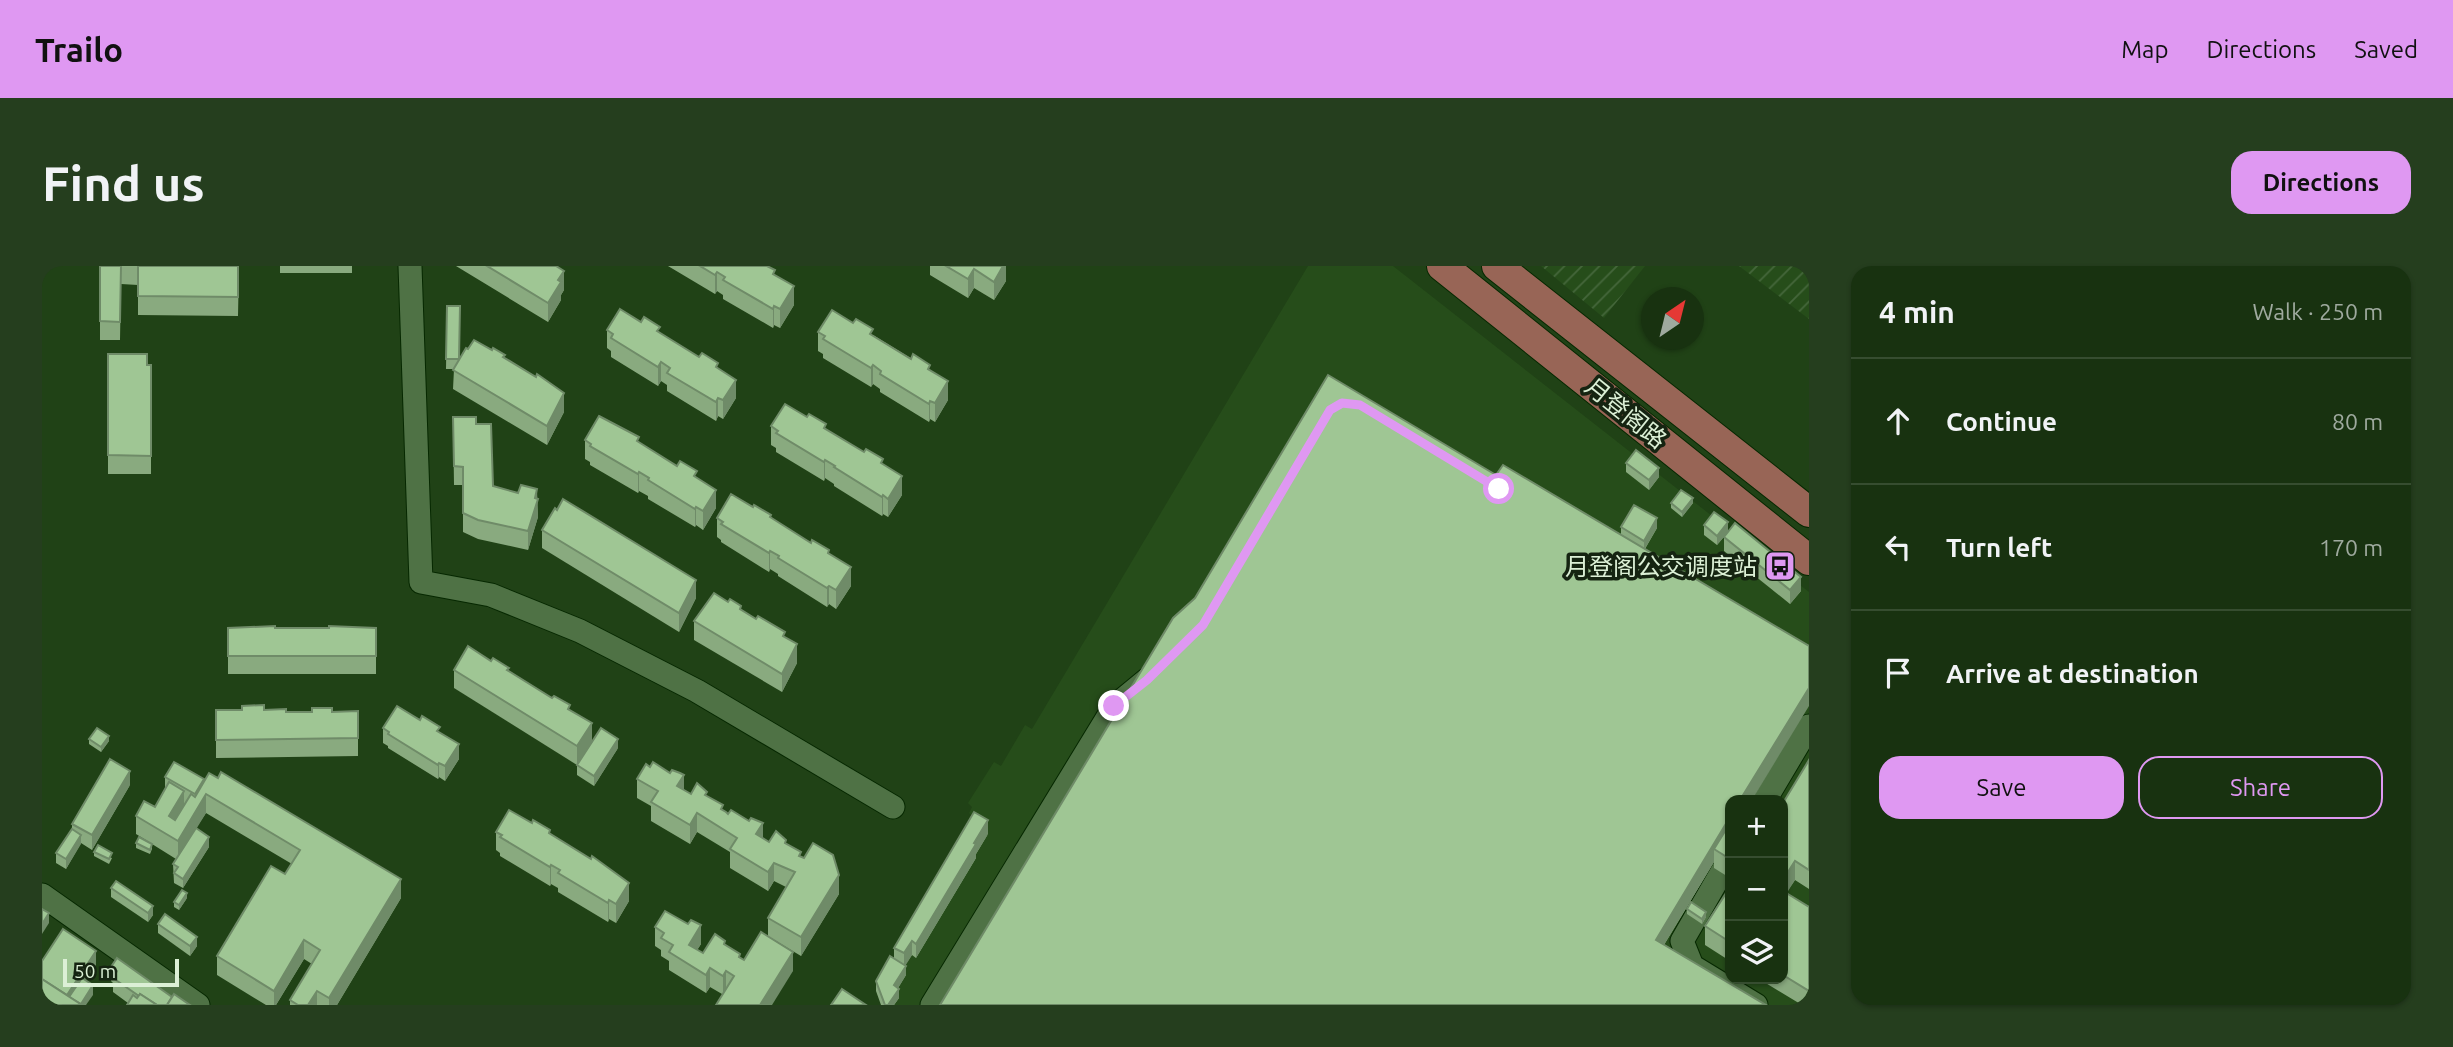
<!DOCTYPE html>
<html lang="en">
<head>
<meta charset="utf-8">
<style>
	body { margin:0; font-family:Ubuntu,"Noto Sans SC",sans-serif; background:#253e1e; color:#f1f3f6 }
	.controls { position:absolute; right:21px; bottom:21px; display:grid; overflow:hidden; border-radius:14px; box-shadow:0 2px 5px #0004 }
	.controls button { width:63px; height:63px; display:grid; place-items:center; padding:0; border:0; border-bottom:2px solid #364d30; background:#183210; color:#f1f3f6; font:35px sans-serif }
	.compass { position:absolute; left:1599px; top:21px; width:63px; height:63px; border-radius:50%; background:#183210; box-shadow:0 2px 5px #0004; rotate:35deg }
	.scale { position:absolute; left:21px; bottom:18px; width:116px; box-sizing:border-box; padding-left:7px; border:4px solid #dcf0d6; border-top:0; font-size:19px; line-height:24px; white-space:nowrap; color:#dcf0d6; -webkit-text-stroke:5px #152411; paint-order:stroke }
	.stop { position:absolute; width:21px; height:21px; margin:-16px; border:5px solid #df98f2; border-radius:50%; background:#fff }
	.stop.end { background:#df98f2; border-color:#fff; box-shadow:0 2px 7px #0008 }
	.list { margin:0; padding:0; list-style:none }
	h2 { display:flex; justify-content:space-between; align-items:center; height:91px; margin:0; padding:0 28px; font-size:30px }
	h2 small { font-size:23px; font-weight:400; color:#9faa9f }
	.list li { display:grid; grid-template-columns:46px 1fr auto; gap:21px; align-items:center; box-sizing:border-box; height:126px; padding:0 28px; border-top:2px solid #364d30 }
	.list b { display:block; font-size:26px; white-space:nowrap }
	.list em { font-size:23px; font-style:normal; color:#9faa9f }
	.actions { display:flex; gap:14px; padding:21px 28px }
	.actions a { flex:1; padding:16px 0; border:2px solid #df98f2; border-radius:21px; text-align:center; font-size:24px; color:#df98f2 }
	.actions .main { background:#df98f2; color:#111 }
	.icon { flex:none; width:38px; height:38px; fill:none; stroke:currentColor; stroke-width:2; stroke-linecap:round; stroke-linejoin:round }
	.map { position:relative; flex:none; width:1767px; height:739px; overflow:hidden; border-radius:21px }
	header { display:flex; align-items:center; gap:42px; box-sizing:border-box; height:98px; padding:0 35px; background:#df98f2; color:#111 }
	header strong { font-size:33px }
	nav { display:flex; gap:38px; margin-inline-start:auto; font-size:24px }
	.intro { display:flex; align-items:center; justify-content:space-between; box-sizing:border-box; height:168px; padding:0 42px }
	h1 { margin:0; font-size:49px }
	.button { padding:18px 32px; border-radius:21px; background:#df98f2; color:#111; font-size:24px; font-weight:700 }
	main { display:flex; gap:42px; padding:0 42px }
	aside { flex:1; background:#183210; border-radius:21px; box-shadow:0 2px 5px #0004 }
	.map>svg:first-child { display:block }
</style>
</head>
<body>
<header>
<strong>Trailo</strong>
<nav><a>Map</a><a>Directions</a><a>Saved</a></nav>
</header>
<div class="intro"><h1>Find us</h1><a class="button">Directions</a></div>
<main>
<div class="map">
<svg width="1767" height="739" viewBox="0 0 1767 739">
	<defs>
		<pattern id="industrial-furrows" width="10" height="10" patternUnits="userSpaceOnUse" patternTransform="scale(1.75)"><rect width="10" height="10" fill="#264d1a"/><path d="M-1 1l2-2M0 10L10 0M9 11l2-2" fill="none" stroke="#45673b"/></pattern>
	</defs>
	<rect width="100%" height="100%" fill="#204216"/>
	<path fill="#264d1a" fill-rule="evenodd" d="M1266,0H1351L1767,326V739H845L841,723L940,559L927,547L930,541L926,537L952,496L959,500L983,459L990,463ZM1688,534H1741V713H1688Z"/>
	<g fill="url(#industrial-furrows)">
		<path d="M1499,0H1603L1562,52Z"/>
		<path d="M1697,0H1767V53Z"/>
	</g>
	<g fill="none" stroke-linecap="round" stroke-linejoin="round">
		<g stroke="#062800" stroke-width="25">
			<g id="minor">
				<path d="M368,0L379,316L449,329L538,365L655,425L851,541"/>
				<path d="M1723,534L1767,460"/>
				<path d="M1688,592L1640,675L1650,700L1714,739"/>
				<path d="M0,629L156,739"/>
				<path d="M890,739L1072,441L1106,413"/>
			</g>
		</g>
		<g stroke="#062800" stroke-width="32">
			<g id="major">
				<path d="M1400,0L1767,294"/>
				<path d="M1455,0L1767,246"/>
			</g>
		</g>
		<use href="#minor" stroke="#4f7245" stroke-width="23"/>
		<use href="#major" stroke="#986556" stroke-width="30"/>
	</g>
	<g fill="#89aa7f">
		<path d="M58,0H197L196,50L96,49V19L79,18L78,74H58Z"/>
		<rect x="238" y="0" width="72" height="7"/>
		<path d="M414,0H514L522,24L519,29V34L506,56Z"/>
		<path d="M626,0H725L733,9L752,39L738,62L732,59L731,62L681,33V29L675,25L673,28Z"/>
		<path d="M888,0H964V15L952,34L932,22L926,32L888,9Z"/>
		<path d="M405,40L417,94L426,83L463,92L522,146L505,179L411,123L412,103H404Z"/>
		<path d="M599,56L676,103L694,132L681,153L676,150L674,155L625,125V119L619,115L616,120L569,91V85L565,82V64Z"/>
		<path d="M776,66L831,69L888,104L906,134L893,156L888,153L887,156L838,126V123L831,118L829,121L781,92V88L776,85Z"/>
		<path d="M66,88L105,99H109V208H66Z"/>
		<path d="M411,151L434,158L451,220L495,232L496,251L486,284L436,273L421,266V219H412Z"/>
		<path d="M729,160L784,163L841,198L860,229L846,251L841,248L840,250L792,220V218L783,212L782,215L734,186V182L729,179Z"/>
		<path d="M543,174L597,177L655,212L674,242L661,264L654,259L653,261L606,233V230L597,225L596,227L548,199V196L543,193Z"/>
		<path d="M1584,197L1617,211L1607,224L1584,206Z"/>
		<path d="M1454,209L1579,268V261L1615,262L1603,283L1688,534V612L1672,602V596L1622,679L898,739Z"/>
		<path d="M1629,237H1651L1640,251L1629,242Z"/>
		<path d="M675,252H729L787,288L809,320L794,343L787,338L785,341L736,310V308L728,303L727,306L679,276V274L675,271Z"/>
		<path d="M1662,259L1686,266L1675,279L1662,269Z"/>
		<path d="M500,264L654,332L637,366L500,282Z"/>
		<path d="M1682,271L1759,325L1748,338L1682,285Z"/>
		<path d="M699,344L743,371L755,397L740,426L652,374V355Z"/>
		<rect x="186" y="362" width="148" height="46"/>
		<path d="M412,404L467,405L528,444L550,476L535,499L412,422Z"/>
		<path d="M174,444H222L244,446L316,445V490L174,492Z"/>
		<path d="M341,462L398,466L417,493L403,515L397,511L396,513L346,482V480L341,477Z"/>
		<path d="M47,473L67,475L59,486L47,478Z"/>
		<path d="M576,482L552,520L535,509V499Z"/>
		<path d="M1767,494V623L1753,614L1744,627L1767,641V739H1760L1717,713H1741V537Z"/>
		<path d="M123,511L162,516L359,632L295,739H248V734L270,698L262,693L234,739H224L175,709V690L243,608L250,598L164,547L154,562L167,581L141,622L132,617L131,598L134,593L110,578V583L108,588L94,582V577L107,576L94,568V550L113,541L124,521H123Z"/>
		<path d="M595,513L642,524L649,528L665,530L681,544L721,572L727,576L744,577L797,628L759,690L729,672L751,705L680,728L668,721L664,727L627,704V695L619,690V684L613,680V661L659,678L655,684L661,687L683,679L702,694L726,671V652L744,621L732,615L726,625L688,602V586L655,566L648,578L609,555V540L595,532Z"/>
		<path d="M88,519L50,584L39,577L24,603L14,597V587L30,563V558Z"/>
		<path d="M454,566L508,568L587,635L574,657L567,653L566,656L516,626V622L509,618L508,620L458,590V587L454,584Z"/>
		<path d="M946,568L934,588V592L874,692L870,689L863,699L864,709L856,722L857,732L852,739H839L834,725V715L852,692V682Z"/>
		<path d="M52,586L70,592L67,598L52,590Z"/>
		<path d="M1688,621V695L1663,679V660Z"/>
		<path d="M69,622L111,649L106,656L69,631Z"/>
		<path d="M145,632L137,644L132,641V636Z"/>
		<path d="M1645,643L1664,651L1660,658L1645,648Z"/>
		<path d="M116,658L155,680L148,690L116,667Z"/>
		<path d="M69,701L130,731L86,737L71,726V717L69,715Z"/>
	</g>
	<g fill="#6f8b68">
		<path d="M961,0H964V15L952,34V16Z"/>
		<path d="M932,3V22L926,32V13Z"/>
		<path d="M522,5V24L519,29V34L506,56V37L516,14Z"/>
		<path d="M675,6V25L673,28V9Z"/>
		<path d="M752,20V39L738,62V43Z"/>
		<path d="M732,40V59L731,62V43Z"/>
		<path d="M619,96V115L616,120V101Z"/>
		<path d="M831,99V118L829,121V102Z"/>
		<path d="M694,114V132L681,153V134Z"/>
		<path d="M906,115V134L893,156V137Z"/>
		<path d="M522,127V146L505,179V160Z"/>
		<path d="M676,132V150L674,155V136Z"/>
		<path d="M888,135V153L887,156V138Z"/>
		<path d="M783,194V212L782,215V196Z"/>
		<path d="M1617,202V211L1607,224V214Z"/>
		<path d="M597,206V225L596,227V208Z"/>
		<path d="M860,210V229L846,251V233Z"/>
		<path d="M495,223L496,251L486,284V265Z"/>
		<path d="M674,224V242L661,264V245Z"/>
		<path d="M841,229V248L840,250V231Z"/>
		<path d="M1651,232V237L1640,251V246Z"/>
		<path d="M654,241V259L653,261V243Z"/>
		<path d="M1615,252V262L1602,284V275Z"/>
		<path d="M1686,256V266L1675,279V270Z"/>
		<path d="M728,285V303L727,306V287Z"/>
		<path d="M809,301V320L794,343V324Z"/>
		<path d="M1759,311V325L1748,338V324Z"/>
		<path d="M654,314V332L637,366V347Z"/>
		<path d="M787,320V338L785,341V322Z"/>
		<path d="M755,378V397L740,426V408Z"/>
		<path d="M1767,422V440L1710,534H1698Z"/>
		<path d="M550,457V476L535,499V480Z"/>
		<path d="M67,470V475L59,486V481Z"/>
		<path d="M576,473V482L552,520V510Z"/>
		<path d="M417,478V493L403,515V500Z"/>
		<path d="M397,497V511L396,513V499Z"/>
		<path d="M88,505V519L50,584V569Z"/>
		<path d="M642,509V528L635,520Z"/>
		<path d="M142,525V544L127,569V550Z"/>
		<path d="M164,528V547L136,593V575Z"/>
		<path d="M655,547V566L648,578V559Z"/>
		<path d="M1688,551V570L1672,583V596L1614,692V674Z"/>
		<path d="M946,554V568L934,588V592L874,692V678Z"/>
		<path d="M721,557V576L714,568Z"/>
		<path d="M39,569V578L24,603V593Z"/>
		<path d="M167,571V581L141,622V613Z"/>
		<path d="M1753,595V614L1741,633V614Z"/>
		<path d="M732,597V615L726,625V606Z"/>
		<path d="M509,599V618L508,620V601Z"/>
		<path d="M797,609V628L759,690V671Z"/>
		<path d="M359,613V632L295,739H287V732Z"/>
		<path d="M587,617V635L574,657V638Z"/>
		<path d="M145,627V632L137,644V639Z"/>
		<path d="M567,634V653L566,656V637Z"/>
		<path d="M111,640V649L106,656V647Z"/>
		<path d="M1664,646V651L1660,658V653Z"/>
		<path d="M7,647V657L0,668V658Z"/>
		<path d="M659,659V678L647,697V679Z"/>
		<path d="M155,671V680L148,690V680Z"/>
		<path d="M262,674V693L234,739H232V725Z"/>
		<path d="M870,675V689L862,702V687Z"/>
		<path d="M54,685V699L28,739L23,731Z"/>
		<path d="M751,686V705L730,739H718Z"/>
		<path d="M864,700V709L852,729V719Z"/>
		<path d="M668,702V721L664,727V709Z"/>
		<path d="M684,705V724L681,729V710Z"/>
		<path d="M51,719V729L44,739H38Z"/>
		<path d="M857,723V732L852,739H846Z"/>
		<path d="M275,725V739H266Z"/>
	</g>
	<g fill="#9fc694" stroke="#6f8b68" stroke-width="2">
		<path d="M58,0H79L78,56L58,55Z"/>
		<path d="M96,0H196V31L96,30Z"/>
		<path d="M445,0H514L522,5L516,14L519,16L506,37Z"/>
		<path d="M658,0H725L733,4L731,8L752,20L738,43L732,40L731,43L681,14L683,11L675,6L673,9Z"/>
		<path d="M904,0H961L952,16L932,3L926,13Z"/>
		<path d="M405,40H418L417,93H404Z"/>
		<path d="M578,43L599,56L602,51L618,61L615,65L657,91L660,87L676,97L674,101L694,114L681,134L676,132L674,136L625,107L628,102L619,96L616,101L569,72L571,68L565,64Z"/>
		<path d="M790,44L811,57L814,53L831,63L828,68L869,93L871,88L888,99L886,103L906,115L893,137L888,135L887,138L838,108L839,105L831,99L829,102L781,73L783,70L776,66Z"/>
		<path d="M432,74L450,84L451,82L463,89L461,91L494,111L495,108L522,127L505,160L411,104L424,82L426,83Z"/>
		<path d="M66,88H105V99H109V190L66,189Z"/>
		<path d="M1286,109L1454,209L1461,199L1767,380V422L1698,534H1688V551L1614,674L1724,739H898L1131,352L1153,332Z"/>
		<path d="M743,138L765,151L767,148L784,158L782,162L822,186L824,183L841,193L839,197L860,210L846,233L841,229L840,231L792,201L793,200L783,194L782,196L734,167L736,165L729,160Z"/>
		<path d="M557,150L597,171L595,175L635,200L638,195L655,205L652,210L674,224L661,245L654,241L653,243L606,214L607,212L597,206L596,208L548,180L549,178L543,174Z"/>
		<path d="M411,151H434V158H449L451,220L476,227L479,219L495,223L493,232L496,233L486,265L436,254L421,247V201L412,200Z"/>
		<path d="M1594,184L1617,202L1607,214L1584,197Z"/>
		<path d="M1639,224L1651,232L1640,246L1629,237Z"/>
		<path d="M689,228L711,241L712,239L729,249L728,251L769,277L770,274L787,284L786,287L809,301L794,324L787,320L785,322L736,292L737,290L728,285L727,287L679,258L681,256L675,252Z"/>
		<path d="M521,233L654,314L637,347L500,264L513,242L515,244Z"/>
		<path d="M1592,239L1615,252L1602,275L1579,261Z"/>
		<path d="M1672,246L1686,256L1675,270L1662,259Z"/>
		<path d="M1693,257L1759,311L1748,324L1682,271Z"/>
		<path d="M672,327L686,336L688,333L699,340L698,343L714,353L716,350L743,366L741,370L755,378L740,408L652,355Z"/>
		<path d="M233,360V362H287V360L334,362V390H186V362Z"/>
		<path d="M426,380L449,395L451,392L467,402L465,404L510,432L512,430L528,439L526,443L550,457L535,480L412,404Z"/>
		<path d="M222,439V444L244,443V446H270V442H290V446L316,445V472L174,474V444H200V440Z"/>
		<path d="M355,440L378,454L380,450L398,461L395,465L417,478L403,500L397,497L396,499L346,468L347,466L341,462Z"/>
		<path d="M55,462L67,470L59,481L47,473Z"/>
		<path d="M559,462L576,473L552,510L535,499Z"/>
		<path d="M68,493L88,505L50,569L30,558Z"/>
		<path d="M1767,494V604L1753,595L1741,614V537Z"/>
		<path d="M132,496L162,513L153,528L123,511Z"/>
		<path d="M611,496L628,507L630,504L638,507L642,509L635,520L649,528L655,517L665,526L663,529L681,539L679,543L684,546L686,548L689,544L707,555L709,552L721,557L714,568L727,576L734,565L744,574L743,577L759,586L757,590L762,592L771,577L791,589L797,609L759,671L726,652L753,606L732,597L726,606L688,583L695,572L655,547L648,559L609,536L616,525L595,513L604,498L608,501Z"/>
		<path d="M179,506L359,613L287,732L275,725L266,739H256L248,734L278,684L262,674L232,725L175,690L229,600L243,608L258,584L164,528L136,575L94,550L102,535L113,541L127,516L142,525L127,550L133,554L149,528L153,531L167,507L176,512Z"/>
		<path d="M467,544L490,557L491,554L508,564L507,567L549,593L550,590L587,617L574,638L567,634L566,637L516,607L518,604L509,599L508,601L458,571L460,569L454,566Z"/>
		<path d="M932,546L946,554L932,577L934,578L874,678L870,675L862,687L852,682Z"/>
		<path d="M1688,557V593L1672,583Z"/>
		<path d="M154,562L167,571L141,613L132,607L136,601L131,598Z"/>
		<path d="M30,563L39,569L24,593L14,587Z"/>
		<path d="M97,571L110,578L108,584L94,577Z"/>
		<path d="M56,579L70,587L67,593L52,586Z"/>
		<path d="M74,615L111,640L106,647L69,622Z"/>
		<path d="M1688,621V676L1663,660Z"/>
		<path d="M140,624L145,627L137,639L132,636Z"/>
		<path d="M1741,625L1767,641V725L1741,709Z"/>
		<path d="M1649,636L1664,646L1660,653L1645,643Z"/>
		<path d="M0,643L7,647L0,658Z"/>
		<path d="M623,645L646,658L649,654L659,659L647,679L661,687L673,668L683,675L682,678L698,688L697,691L702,694L719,666L751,686L718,739H674L692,710L684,705L681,710L668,702L664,709L627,686L631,679L619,672L622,667L613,661Z"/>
		<path d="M123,648L155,671L148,680L116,658Z"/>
		<path d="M21,663L54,685L25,729L0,713V695Z"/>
		<path d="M848,690L864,700L852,719L857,723L846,739H843L834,715Z"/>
		<path d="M75,692L130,731L125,739H115L98,728L97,730L71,712L75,705L69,701Z"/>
		<path d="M40,712L51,719L39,738L27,731Z"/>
		<path d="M0,713L40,739H0Z"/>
		<path d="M800,723L824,739H789Z"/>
		<path d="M98,728L115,739H85L91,729L95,732Z"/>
		<path d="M132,728L148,739H125Z"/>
	</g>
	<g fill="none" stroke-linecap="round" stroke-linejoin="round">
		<path stroke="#df98f2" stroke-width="9" d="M1072,440L1105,414L1161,359L1288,144L1300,137L1318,139L1457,223"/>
	</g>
	<defs>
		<g id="bus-square" transform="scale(1.575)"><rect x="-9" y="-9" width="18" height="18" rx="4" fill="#df98f2" stroke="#152411"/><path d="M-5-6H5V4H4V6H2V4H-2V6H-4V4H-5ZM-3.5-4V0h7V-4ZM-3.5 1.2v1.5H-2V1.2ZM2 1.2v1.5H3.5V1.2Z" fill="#111"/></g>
	</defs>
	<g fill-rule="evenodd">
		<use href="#bus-square" x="1738" y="300"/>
	</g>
	<g text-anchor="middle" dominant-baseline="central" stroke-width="7" stroke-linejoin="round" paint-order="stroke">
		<g font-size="24" fill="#dcf0d6" stroke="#152411">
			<text transform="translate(1584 147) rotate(39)">月登阁路</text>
		</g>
		<g font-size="24" fill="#dcf0d6" stroke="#152411" text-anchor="end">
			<text x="1715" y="300">月登阁公交调度站</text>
		</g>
	</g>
</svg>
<div class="controls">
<button>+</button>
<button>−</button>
<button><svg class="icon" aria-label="layers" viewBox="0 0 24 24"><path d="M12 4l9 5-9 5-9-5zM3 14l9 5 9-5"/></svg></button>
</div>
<svg class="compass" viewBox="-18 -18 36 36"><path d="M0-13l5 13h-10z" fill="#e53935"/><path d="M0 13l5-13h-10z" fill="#9faa9f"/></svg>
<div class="scale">50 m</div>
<div class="stop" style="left:1457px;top:223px"></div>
<div class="stop end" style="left:1072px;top:440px"></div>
</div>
<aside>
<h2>4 min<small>Walk · 250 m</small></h2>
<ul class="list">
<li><svg class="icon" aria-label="ahead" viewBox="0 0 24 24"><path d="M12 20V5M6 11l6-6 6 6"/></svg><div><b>Continue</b></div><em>80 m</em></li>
<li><svg class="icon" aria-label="left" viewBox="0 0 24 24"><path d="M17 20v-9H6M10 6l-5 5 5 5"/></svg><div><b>Turn left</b></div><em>170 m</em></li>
<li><svg class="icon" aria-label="arrive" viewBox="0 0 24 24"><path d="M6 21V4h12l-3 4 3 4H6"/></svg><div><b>Arrive at destination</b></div></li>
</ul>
<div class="actions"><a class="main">Save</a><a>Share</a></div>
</aside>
</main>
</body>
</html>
